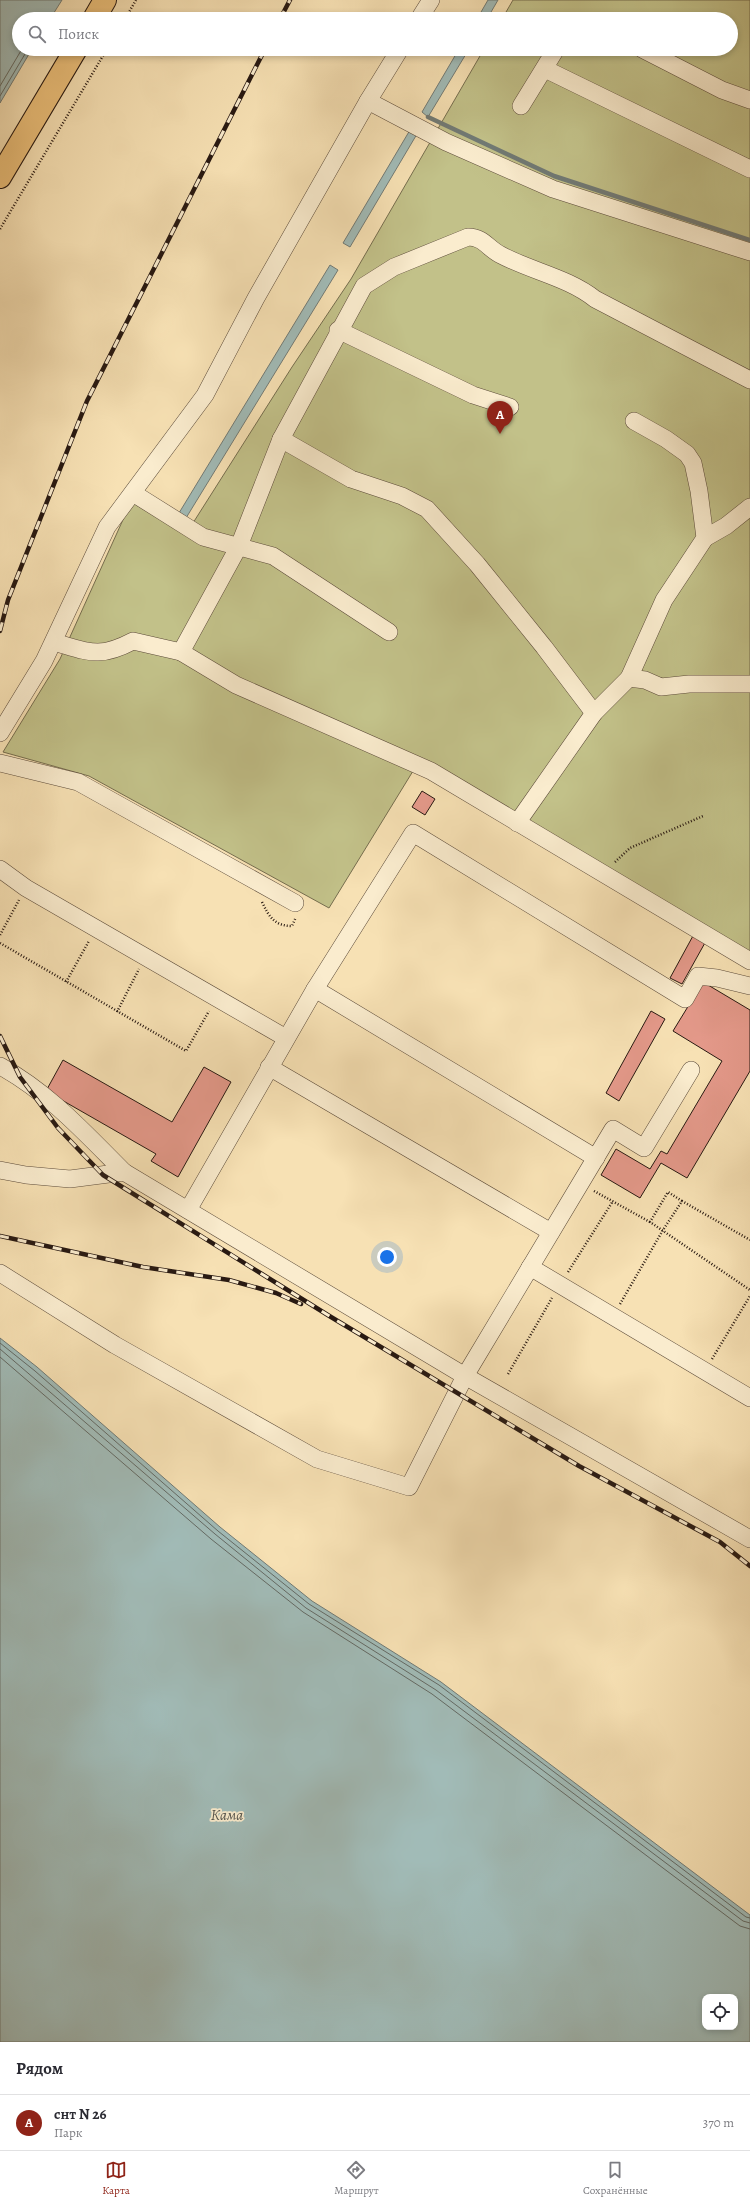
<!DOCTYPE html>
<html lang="ru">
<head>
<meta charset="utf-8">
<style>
	body { margin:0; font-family:Alegreya,serif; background:#f2f2f3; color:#2b2b33 }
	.controls { position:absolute; right:12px; bottom:12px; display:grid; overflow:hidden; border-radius:8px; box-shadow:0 2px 6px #0003 }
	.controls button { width:36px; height:36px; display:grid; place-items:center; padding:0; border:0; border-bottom:1px solid #e1e1e2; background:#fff; color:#2b2b33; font:20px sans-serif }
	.you { position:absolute; left:387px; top:1257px; width:14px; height:14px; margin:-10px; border:3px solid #fff; border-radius:50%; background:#1a73e8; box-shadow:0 0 0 6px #1a73e833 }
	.badge { display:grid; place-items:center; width:26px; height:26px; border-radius:50%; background:#8f2418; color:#fff; font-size:13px; font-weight:700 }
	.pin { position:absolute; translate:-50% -33px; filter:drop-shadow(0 1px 2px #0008) }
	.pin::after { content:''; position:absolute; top:21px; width:14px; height:12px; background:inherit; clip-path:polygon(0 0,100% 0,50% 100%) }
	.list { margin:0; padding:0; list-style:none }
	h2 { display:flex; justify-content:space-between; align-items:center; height:52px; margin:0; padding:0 16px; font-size:17px }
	h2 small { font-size:13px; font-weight:400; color:#7c7c81 }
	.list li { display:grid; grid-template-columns:26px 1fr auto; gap:12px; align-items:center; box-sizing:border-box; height:56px; padding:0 16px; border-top:1px solid #e1e1e2 }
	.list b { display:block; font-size:15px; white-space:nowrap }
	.list p { margin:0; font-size:13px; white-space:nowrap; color:#7c7c81 }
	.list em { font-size:13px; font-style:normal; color:#7c7c81 }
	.icon { flex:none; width:22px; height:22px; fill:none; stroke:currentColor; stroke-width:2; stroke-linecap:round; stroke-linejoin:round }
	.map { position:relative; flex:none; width:750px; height:2042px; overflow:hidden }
	.search { position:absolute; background:#fff; box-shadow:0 2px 6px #0003; left:12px; right:12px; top:12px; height:44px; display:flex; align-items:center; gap:10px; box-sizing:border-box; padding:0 14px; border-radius:22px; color:#7c7c81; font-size:15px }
	.sheet { height:108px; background:#fff }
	nav { display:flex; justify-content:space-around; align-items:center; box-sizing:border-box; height:56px; border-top:1px solid #e1e1e2; background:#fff; font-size:11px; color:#7c7c81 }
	nav a { display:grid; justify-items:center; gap:2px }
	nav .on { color:#8f2418 }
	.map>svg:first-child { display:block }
</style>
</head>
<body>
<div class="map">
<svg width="750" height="2042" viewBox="0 0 750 2042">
	<rect width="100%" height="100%" fill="#f7e1b4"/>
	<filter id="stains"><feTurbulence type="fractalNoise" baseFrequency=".005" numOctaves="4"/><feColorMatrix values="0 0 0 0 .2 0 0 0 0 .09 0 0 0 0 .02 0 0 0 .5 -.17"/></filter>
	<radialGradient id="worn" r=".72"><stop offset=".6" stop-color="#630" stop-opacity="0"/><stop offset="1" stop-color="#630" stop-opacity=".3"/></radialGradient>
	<path fill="#c2c189" stroke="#756d4e" d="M513,0H750V954L421,758L329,908L89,776L3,752L60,659L131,502L186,534L292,367L351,279L484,49H731V19H502Z"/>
	<g fill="#a1bbb7" stroke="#717a75" fill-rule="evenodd">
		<path d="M0,0H62L50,19H19V49H32L0,103Z"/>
		<path d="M488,0H498L487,19H477Z"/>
		<path d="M459,49H469L428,117L422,112Z"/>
		<path d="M410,130L417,134L350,247L343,243Z"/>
		<path d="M330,265L338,270L186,518L179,513Z"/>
		<path d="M0,1338L37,1367L220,1527L312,1601L441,1682L750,1915V2042H0ZM705,1997H735V2027H705Z"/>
	</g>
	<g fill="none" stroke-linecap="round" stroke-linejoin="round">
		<g stroke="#646a64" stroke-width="1">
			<path d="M0,86L22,49"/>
			<path d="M0,96L28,49"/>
			<path d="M0,1343L35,1371L218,1531L309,1604L439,1685L746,1917L750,1918"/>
			<path d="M0,1349L215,1534L306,1608L436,1690L743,1921L750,1923"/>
			<path d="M0,1357L211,1539L303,1612L432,1694L740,1926L750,1929"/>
		</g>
		<path stroke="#717a75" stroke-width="4.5" d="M428,117L554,176L750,240"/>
	</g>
	<g fill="#e4998a" stroke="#281912">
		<path d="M422,791L435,799L425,815L412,807Z"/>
		<path d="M694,934L706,941L682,984L670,978Z"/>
		<path d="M703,982L750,1010V1071L687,1178L661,1163L640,1198L601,1175L616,1149L650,1169L661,1151L667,1154L722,1061L673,1031Z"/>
		<path d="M651,1011L665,1019L619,1101L606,1093Z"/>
		<path d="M63,1060L172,1122L204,1067L231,1082L178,1177L151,1161L156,1154L46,1091Z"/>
	</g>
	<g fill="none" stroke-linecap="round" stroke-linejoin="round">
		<g stroke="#5c4b3a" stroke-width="18">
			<g id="minor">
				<path d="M419,19L431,0"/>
				<path d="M642,49L722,90L750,100"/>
				<path d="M545,69L750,169"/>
				<path d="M368,101L446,142L553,189L750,252"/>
				<path d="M521,106L556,49"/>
				<path d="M338,330L473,395L510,407"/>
				<path d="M281,439L351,479L402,496L427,509L477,564L544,647L594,713"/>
				<path d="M133,493L203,537L273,556L389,632"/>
				<path d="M705,538L726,526L750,507"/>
				<path d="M54,642C89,652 99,659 133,641L181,652L236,685L431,771L750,961"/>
				<path d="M181,652L239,546L281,439L364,286L394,267L468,237C484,237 488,249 501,255C531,271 569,278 595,299L750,380"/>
				<path d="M629,678L645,680L661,687L689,684H750"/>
				<path d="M0,733L44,661L107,527L205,395L256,298L368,101L400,49"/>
				<path d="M0,763L78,782L295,903"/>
				<path d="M517,823L594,713L629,678L664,600L705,538L699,491L693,463L687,454L666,439L634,421"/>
				<path d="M0,869L26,888L286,1038"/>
				<path d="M315,989L596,1158"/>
				<path d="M0,1066C49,1093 85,1133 124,1172"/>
				<path d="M269,1067L551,1232"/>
				<path d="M0,1170L26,1175L70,1179L124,1172L465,1376L750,1539"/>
				<path d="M188,1210L315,989L413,833L685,999L698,976L717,978L750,986"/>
				<path d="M530,1267L750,1398"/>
				<path d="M0,1273L115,1345L317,1459L409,1487L465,1376L613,1129L644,1148L691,1070"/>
			</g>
		</g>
		<g stroke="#281912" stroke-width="24">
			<g id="major">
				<path d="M94,19L105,0"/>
				<path d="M0,177L76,49"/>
			</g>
		</g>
		<g stroke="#281912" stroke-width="2.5" stroke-dasharray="1 2" stroke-linecap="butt">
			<path d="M125,19L136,0"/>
			<path d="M0,229L107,49"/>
			<path d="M615,862L630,848L703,816"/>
			<path d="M262,902C269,917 275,926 292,926L296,917"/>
			<path d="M0,935L19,900"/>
			<path d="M0,943L186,1051L209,1011"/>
			<path d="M66,982L89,941"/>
			<path d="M117,1012L139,969"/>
			<path d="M594,1191L650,1222"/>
			<path d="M682,1201L668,1192L650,1222L750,1290"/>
			<path d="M568,1272L613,1201"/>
			<path d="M620,1304L663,1230L682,1201L750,1240"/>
			<path d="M712,1359L750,1296"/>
			<path d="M508,1374L552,1298"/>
		</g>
		<use href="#minor" stroke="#faecce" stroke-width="17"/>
		<use href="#major" stroke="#ecc07a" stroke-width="22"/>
		<g stroke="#281912" stroke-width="4.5">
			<g id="rail">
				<path d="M280,19L290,0"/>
				<path d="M0,631L8,600L87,401L265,49"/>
				<path d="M0,1036L20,1077L58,1128L103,1175L331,1317L579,1466L720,1542L750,1566"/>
				<path d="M0,1236L143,1267L229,1280L276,1293L301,1304"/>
			</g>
		</g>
		<use href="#rail" stroke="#faecce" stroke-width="3" stroke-dasharray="9" stroke-linecap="butt"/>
	</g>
	<g text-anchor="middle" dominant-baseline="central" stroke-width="3.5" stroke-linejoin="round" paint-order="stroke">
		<g font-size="15" font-style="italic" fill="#52524c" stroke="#faecce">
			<text x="227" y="1815">Кама</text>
		</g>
	</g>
	<rect width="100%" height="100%" filter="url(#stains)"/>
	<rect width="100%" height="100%" fill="url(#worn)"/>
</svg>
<div class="controls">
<button><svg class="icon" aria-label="locate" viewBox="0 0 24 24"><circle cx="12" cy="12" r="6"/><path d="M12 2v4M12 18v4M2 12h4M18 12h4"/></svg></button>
</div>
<div class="you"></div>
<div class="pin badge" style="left:500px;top:434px">A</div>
<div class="search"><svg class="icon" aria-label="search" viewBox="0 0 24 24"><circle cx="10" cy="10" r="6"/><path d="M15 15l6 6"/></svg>Поиск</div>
</div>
<section class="sheet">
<h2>Рядом<small></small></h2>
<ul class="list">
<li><span class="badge">A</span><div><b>снт N 26</b><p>Парк</p></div><em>370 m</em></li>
</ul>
</section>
<nav>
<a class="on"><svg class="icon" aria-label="map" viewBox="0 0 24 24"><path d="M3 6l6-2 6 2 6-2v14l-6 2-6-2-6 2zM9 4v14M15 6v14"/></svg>Карта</a>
<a><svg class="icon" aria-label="directions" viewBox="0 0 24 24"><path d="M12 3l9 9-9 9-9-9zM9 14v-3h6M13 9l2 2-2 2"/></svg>Маршрут</a>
<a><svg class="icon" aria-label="saved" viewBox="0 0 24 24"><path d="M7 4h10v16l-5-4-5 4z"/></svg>Сохранённые</a>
</nav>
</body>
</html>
